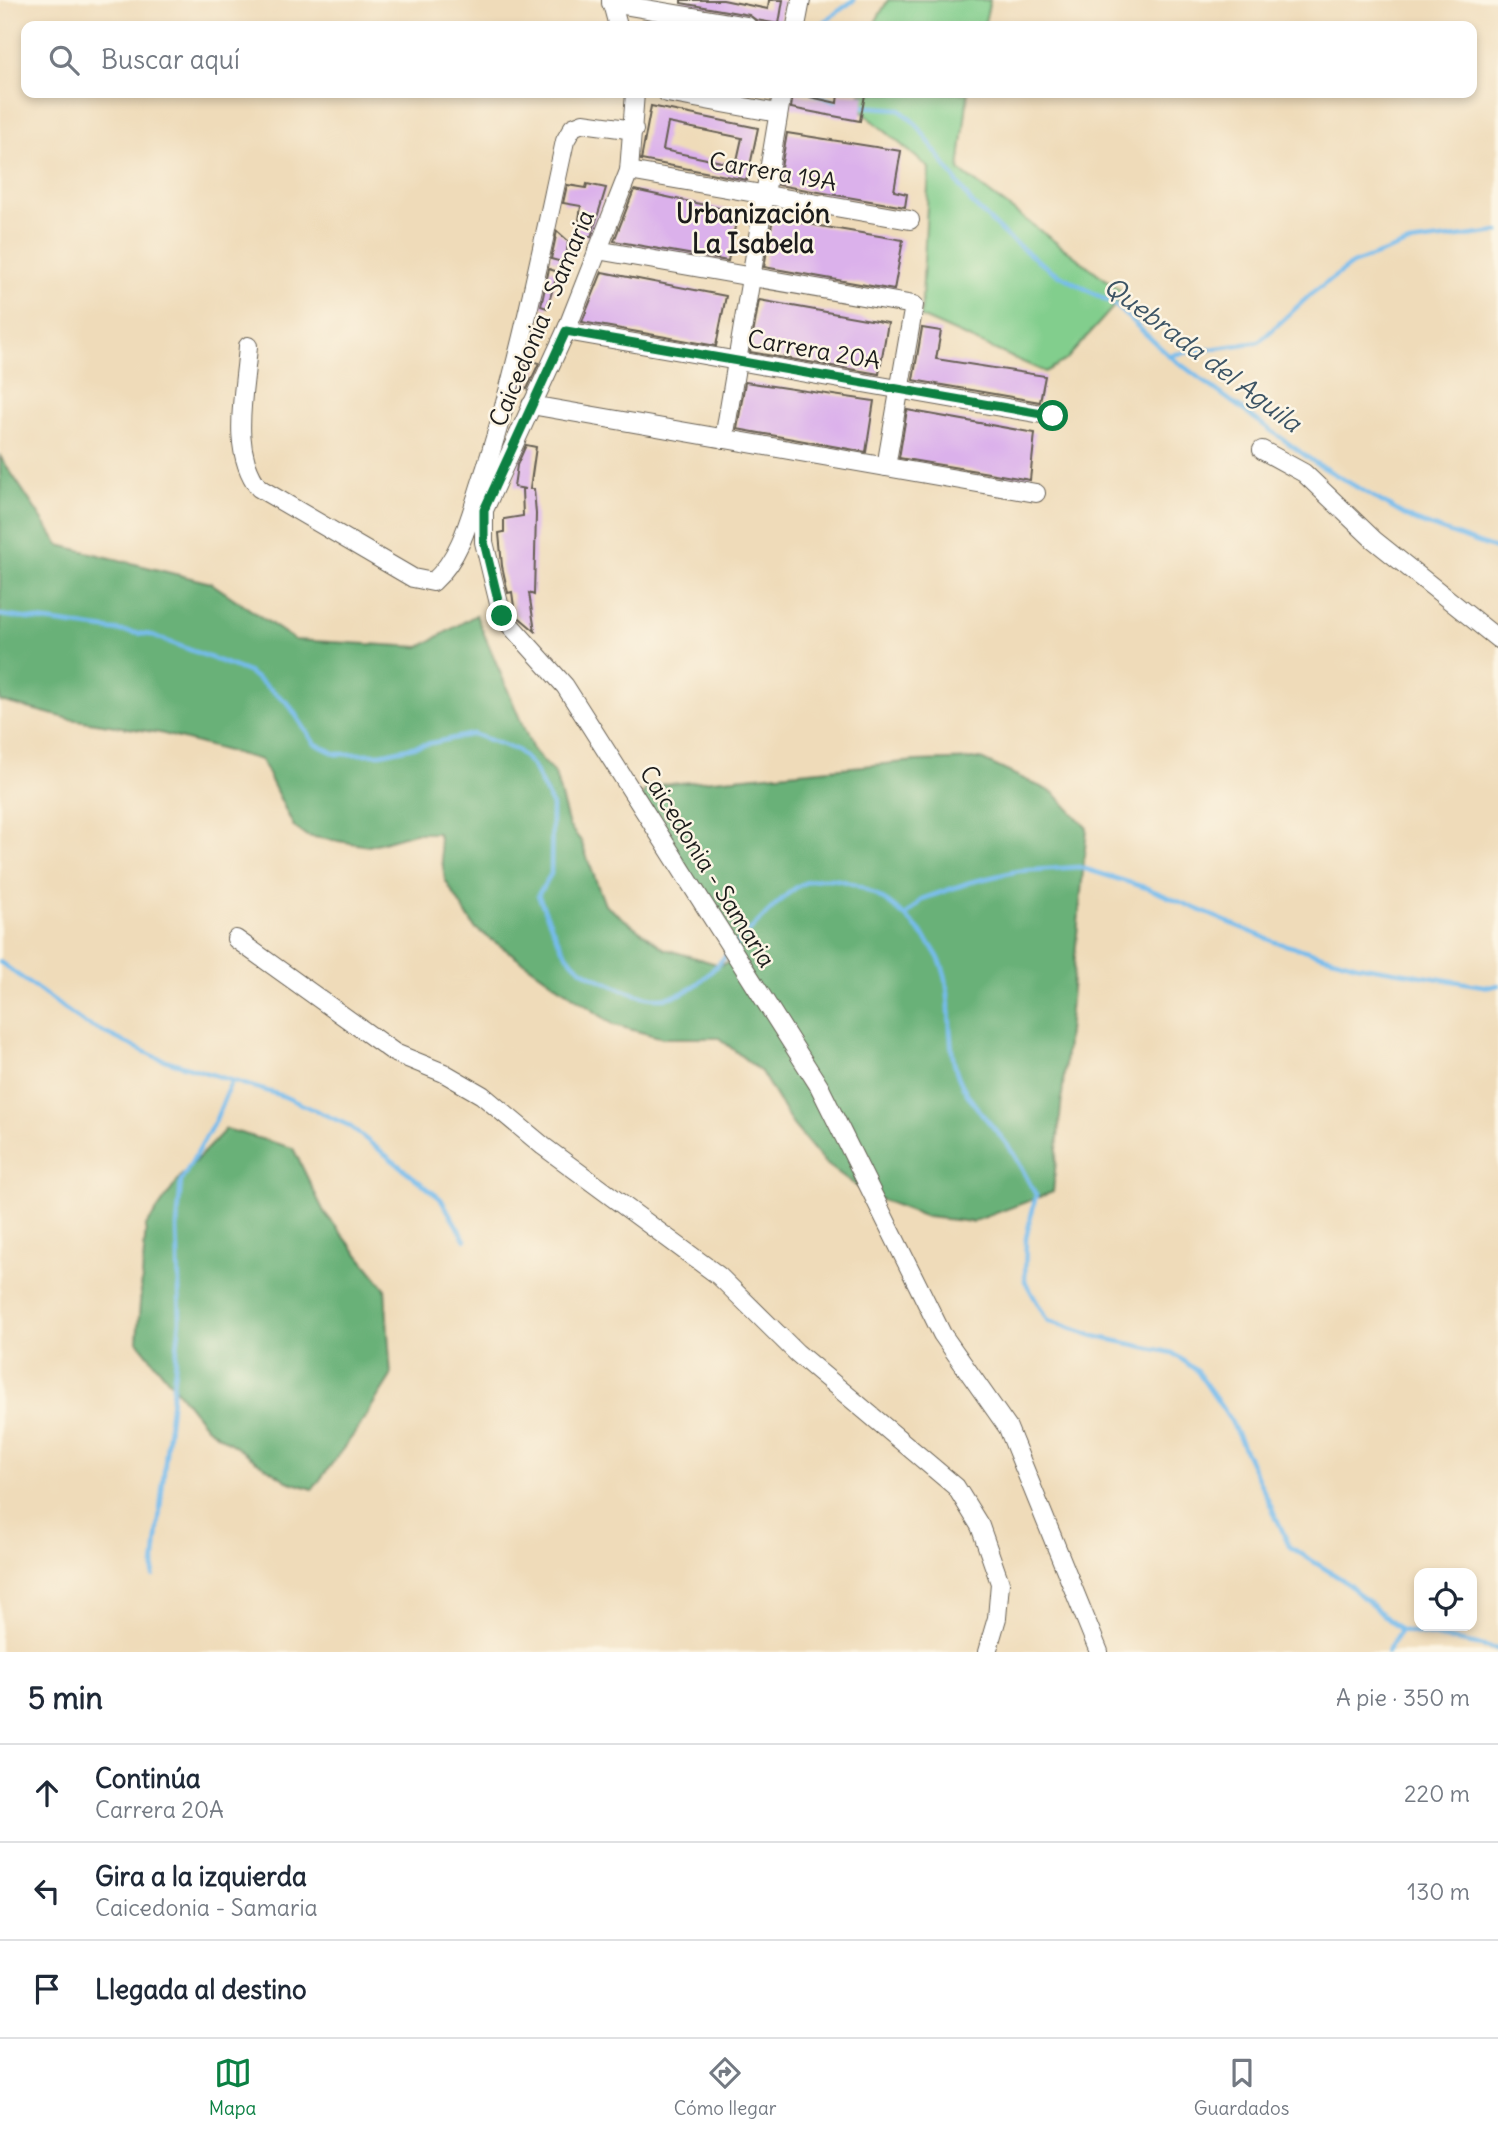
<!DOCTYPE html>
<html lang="es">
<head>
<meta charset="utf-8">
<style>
	body { margin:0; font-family:Delius,sans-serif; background:#f2f2f3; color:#1f2937 }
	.controls { position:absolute; right:21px; bottom:21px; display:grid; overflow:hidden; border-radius:14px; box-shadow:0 4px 10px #0003 }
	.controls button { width:63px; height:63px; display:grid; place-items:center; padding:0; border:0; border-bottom:2px solid #e0e1e3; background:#fff; color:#1f2937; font:35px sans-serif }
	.stop { position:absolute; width:21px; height:21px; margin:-16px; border:5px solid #0b8043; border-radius:50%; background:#fff }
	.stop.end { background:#0b8043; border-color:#fff; box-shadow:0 2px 7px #0008 }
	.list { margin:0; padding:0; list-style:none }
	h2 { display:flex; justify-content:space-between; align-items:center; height:91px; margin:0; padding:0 28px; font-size:30px }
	h2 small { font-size:23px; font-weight:400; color:#747a83 }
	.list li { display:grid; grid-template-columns:46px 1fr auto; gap:21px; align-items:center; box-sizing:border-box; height:98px; padding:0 28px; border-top:2px solid #e0e1e3 }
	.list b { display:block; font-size:26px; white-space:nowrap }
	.list p { margin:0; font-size:23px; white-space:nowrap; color:#747a83 }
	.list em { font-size:23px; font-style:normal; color:#747a83 }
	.icon { flex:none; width:38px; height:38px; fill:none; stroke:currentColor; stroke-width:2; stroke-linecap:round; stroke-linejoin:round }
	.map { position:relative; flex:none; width:1498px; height:1652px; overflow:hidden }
	.search { position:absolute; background:#fff; box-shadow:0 4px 10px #0003; left:21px; right:21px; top:21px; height:77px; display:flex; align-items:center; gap:18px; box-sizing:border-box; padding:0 24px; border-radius:14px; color:#747a83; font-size:26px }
	.sheet { height:385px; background:#fff }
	nav { display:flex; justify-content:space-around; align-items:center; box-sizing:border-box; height:98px; border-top:2px solid #e0e1e3; background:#fff; font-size:19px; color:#747a83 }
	nav a { display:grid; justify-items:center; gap:4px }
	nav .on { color:#0b8043 }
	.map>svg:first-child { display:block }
</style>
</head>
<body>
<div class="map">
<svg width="1498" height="1652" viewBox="0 0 1498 1652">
	<rect width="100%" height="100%" fill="#fcf5e5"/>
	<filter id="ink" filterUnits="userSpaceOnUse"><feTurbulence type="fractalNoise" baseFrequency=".0143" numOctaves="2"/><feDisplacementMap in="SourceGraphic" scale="14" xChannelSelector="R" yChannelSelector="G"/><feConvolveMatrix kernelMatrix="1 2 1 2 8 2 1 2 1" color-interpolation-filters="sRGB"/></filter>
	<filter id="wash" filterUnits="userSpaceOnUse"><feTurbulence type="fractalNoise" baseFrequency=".00686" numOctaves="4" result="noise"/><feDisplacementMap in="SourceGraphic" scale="28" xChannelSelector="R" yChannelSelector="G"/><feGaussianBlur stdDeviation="1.57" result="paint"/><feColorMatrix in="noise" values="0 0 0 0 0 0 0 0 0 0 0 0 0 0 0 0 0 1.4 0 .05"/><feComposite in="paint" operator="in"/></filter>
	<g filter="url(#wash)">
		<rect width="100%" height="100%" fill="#efdbb9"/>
		<g fill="#82ce8d" stroke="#4f7554" stroke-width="2">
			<path d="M888,0H990L984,26H873Z"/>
			<path d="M860,93H968L959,170L1125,294L1066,360L1045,372L921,317L929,168L860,110Z"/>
		</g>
		<g fill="#69b178" stroke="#42664a" stroke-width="2">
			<path d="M0,456L59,545L211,583L295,640L420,647L476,615L533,750L555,774L569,826L581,841L605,905L665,949L720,965L733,961L636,805L648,786L916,761L981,759L1054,793L1087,828L1053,1192L972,1222L927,1217L869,1195L825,1163L793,1125L761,1072L719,1038H663L614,1025L475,928L445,880L438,833H414L369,846L307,836L294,827L261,760L160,733L70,719L0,701Z"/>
			<path d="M226,1129L293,1148L324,1212L385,1288L391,1376L357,1430L313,1489L287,1481L206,1427L137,1341L146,1226L181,1176Z"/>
		</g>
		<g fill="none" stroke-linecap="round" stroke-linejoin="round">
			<g stroke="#76bced" stroke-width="4.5">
				<path d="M818,26L854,0"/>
				<path d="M813,93L838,103"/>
				<path d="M860,106L899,109L917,125L971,202L1006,236L1049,269L1115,305L1168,355L1314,462L1411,519L1498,550"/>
				<path d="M1169,355L1259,342L1311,294L1352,264L1409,243L1498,232"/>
				<path d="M0,615L151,635L248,672L288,703L314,743L336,754H381L473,734L517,750L532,765L552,805L551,874L538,895C548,916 555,940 570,958C579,971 596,978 610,984C668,1012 690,997 730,951"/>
				<path d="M907,915L922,899L971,882L1018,871L1079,867L1147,888L1275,942L1357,965L1489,987L1498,985"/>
				<path d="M736,945C752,929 784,893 802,884C851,859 934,928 945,975C952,1005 947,1040 956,1070C966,1103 995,1125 1013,1153C1021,1166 1028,1181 1036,1195L1026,1238L1025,1281L1047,1320L1094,1336L1173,1353L1197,1371L1231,1421L1290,1547L1343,1580L1400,1630L1498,1649"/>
				<path d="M0,962L84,1023L158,1058L283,1096L348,1125L441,1199L465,1240"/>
				<path d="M153,1576L180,1320L177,1227L181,1181L216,1119L231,1082"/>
				<path d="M1387,1652L1400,1630"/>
			</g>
		</g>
		<g id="blocks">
			<g fill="#dbb1eb" fill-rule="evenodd">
				<path d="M681,0H723L768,9L769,0H783L779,24L756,20L749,15L681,3Z"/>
				<path d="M793,93L837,103L838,94L865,95L860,121L791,108Z"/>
				<path d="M651,106L758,128L747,180L641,160ZM668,123L742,138L736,165L663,150Z"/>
				<path d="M787,133L901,151L894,191L907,194L905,207L778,185Z"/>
				<path d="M587,184L606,188L591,237L577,234L581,206L563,203L567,185L586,188Z"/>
				<path d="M634,190L738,212L728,261L614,241Z"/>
				<path d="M773,218L903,240L894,290L764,267Z"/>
				<path d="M557,231L568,241L566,263L551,259Z"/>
				<path d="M549,269L558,272L547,308L541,306Z"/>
				<path d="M602,272L726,296L716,346L582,322Z"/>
				<path d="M759,300L888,323L879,374L750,352Z"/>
				<path d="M922,328L941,331L936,359L1045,376L1040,402L913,380Z"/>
				<path d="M528,360L539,363L527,389L521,387Z"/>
				<path d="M745,382L874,401L866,452L737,429Z"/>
				<path d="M907,410L1035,433L1030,480L899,458Z"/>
				<path d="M526,445L536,447L530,489H534L536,514L534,595L529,593L535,631L515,614L512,592L508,593L502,566L499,533L504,532V519L523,516L522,489H526L514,487L517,465Z"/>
			</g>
		</g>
	</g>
	<g filter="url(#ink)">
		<use href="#blocks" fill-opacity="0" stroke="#665f53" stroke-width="2"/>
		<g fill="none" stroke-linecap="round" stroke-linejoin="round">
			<g stroke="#665f53" stroke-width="20">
				<g id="minor">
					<path d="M611,0L618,26"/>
					<path d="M611,3L747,26"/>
					<path d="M796,26L801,0"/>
					<path d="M635,93L629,171L566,331L484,510V542L502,616L565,686L819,1086L942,1334L1008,1428L1099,1652"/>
					<path d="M667,93L778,113"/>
					<path d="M629,171L910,220"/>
					<path d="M597,250L914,305L886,467"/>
					<path d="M566,331L1053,416"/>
					<path d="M248,346C245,392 229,449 259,488L413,578L433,582C461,557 470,517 481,483C518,371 540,256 565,141L573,127L583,123L634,130"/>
					<path d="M531,405L1036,493"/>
					<path d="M724,439L782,93"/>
					<path d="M1262,450L1304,473L1374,540L1498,639"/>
					<path d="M236,939L395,1053L444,1073L482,1095L543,1146L719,1276L797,1353L956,1487L980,1526L1000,1583L997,1618L987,1652"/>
				</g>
			</g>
			<use href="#minor" stroke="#fff" stroke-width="18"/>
		</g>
	</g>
	<g fill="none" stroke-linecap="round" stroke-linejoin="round" filter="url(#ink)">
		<path stroke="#0b8043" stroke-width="9" d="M502,616L484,542V510L566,331L1053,416"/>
	</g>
	<g text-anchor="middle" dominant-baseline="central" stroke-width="5" stroke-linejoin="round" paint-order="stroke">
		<g font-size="24" fill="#1c1c1c" stroke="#fcf5e5">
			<text transform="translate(773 171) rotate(10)">Carrera 19A</text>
			<text transform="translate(541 318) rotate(-67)">Caicedonia - Samaria</text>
			<text transform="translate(814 349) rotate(10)">Carrera 20A</text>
			<text transform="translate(708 866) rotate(58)">Caicedonia - Samaria</text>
		</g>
		<g font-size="26" font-weight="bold" fill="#1c1c1c" stroke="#fcf5e5">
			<text x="753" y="213">Urbanización<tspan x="753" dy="30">La Isabela</tspan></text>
		</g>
		<g font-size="26" font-style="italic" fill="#3c5465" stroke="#fcf5e5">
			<text transform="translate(1203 354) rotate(37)">Quebrada del Aguila</text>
		</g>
	</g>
</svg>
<div class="controls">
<button><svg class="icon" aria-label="locate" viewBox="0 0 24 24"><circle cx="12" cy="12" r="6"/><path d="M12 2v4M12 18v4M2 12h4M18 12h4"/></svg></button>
</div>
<div class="stop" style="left:1053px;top:416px"></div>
<div class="stop end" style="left:502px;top:616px"></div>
<div class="search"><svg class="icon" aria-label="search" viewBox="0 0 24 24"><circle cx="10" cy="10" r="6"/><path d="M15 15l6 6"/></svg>Buscar aquí</div>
</div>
<section class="sheet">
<h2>5 min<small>A pie · 350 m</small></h2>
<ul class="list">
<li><svg class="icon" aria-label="ahead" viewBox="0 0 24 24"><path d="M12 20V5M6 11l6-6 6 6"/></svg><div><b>Continúa</b><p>Carrera 20A</p></div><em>220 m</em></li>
<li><svg class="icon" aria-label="left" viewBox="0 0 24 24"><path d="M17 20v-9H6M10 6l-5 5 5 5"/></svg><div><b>Gira a la izquierda</b><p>Caicedonia - Samaria</p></div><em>130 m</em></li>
<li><svg class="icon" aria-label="arrive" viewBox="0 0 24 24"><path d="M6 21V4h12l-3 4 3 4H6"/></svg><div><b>Llegada al destino</b></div></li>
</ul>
</section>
<nav>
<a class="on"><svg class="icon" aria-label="map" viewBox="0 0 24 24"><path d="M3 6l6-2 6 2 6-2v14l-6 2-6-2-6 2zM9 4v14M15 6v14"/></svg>Mapa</a>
<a><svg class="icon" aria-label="directions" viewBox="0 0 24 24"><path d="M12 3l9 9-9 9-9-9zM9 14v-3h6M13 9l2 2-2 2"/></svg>Cómo llegar</a>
<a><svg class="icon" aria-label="saved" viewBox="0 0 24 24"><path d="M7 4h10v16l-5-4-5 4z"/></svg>Guardados</a>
</nav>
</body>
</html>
